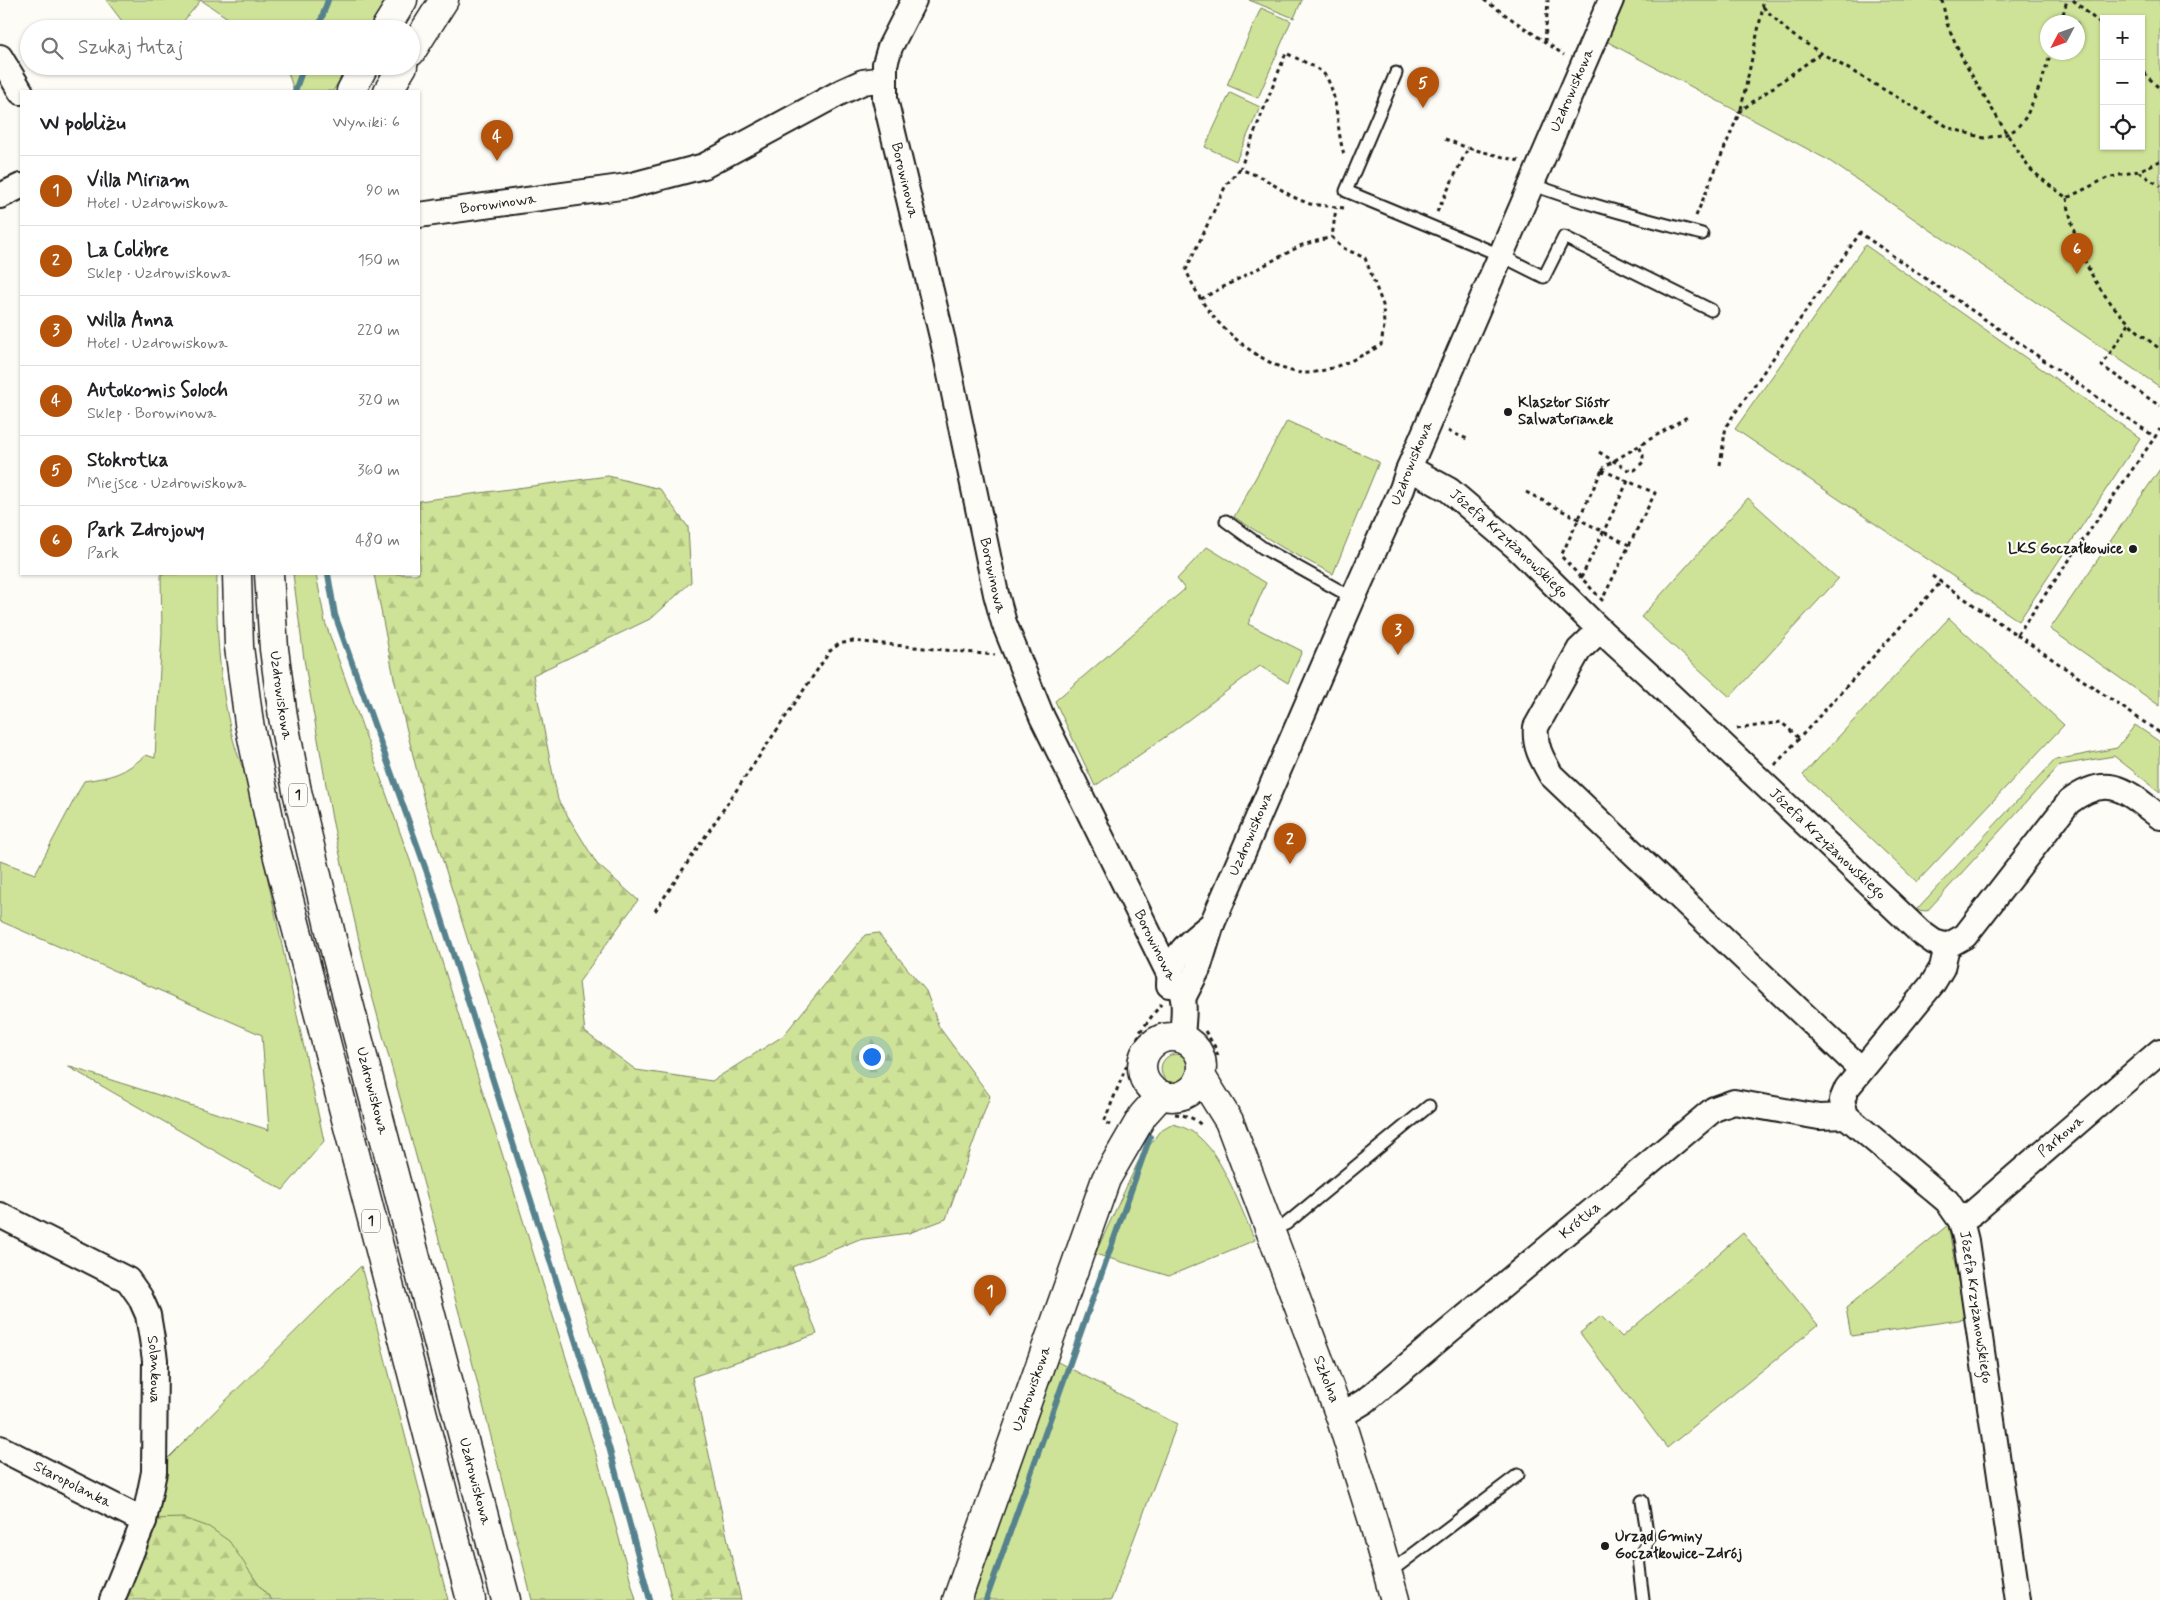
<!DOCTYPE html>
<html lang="pl">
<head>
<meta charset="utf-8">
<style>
	body { margin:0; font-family:Mynerve,sans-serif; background:#f2f2f2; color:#202124 }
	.controls { position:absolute; right:15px; top:15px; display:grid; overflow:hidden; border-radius:0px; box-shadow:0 1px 4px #0004 }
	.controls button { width:45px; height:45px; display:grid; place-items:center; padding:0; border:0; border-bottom:1px solid #e0e0e0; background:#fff; color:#202124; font:25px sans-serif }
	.compass { position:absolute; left:2040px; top:15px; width:45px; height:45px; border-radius:50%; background:#fff; box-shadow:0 1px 4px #0004; rotate:229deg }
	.you { position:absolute; left:871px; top:1056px; width:18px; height:18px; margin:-12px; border:4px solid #fff; border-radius:50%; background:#1a73e8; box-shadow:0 0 0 8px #1a73e833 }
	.badge { display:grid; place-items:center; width:32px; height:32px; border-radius:50%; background:#b45309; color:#fff; font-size:16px; font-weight:700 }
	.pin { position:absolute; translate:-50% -41px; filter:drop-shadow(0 1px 2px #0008) }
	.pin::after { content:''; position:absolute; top:26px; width:18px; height:15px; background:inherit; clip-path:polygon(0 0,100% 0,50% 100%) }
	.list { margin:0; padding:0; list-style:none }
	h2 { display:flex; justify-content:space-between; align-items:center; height:65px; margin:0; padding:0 20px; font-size:21px }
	h2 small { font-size:16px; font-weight:400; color:#757577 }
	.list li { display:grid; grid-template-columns:32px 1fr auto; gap:15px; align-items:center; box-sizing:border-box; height:70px; padding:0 20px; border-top:1px solid #e0e0e0 }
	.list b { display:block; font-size:19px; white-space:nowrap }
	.list p { margin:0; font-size:16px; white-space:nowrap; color:#757577 }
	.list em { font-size:16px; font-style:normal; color:#757577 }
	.icon { flex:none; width:28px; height:28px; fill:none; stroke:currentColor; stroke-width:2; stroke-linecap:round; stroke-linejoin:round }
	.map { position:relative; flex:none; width:2160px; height:1600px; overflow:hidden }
	.search { position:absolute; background:#fff; box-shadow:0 1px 4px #0004; left:20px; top:20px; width:400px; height:55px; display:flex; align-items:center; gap:12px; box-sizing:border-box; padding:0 18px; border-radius:28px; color:#757577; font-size:19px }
	.panel { position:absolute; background:#fff; box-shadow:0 1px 4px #0004; left:20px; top:90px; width:400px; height:485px; border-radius:0px }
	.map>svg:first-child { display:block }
</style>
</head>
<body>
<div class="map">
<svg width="2160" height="1600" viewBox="0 0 2160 1600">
	<defs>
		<pattern id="forest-firs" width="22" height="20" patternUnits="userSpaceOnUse" patternTransform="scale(1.25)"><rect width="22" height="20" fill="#cfe398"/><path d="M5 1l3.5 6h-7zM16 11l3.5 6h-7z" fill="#b1c282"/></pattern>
	</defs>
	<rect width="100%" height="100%" fill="#fdfcf7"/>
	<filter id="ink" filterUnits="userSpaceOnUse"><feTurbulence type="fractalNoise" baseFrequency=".02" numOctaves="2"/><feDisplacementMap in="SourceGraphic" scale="10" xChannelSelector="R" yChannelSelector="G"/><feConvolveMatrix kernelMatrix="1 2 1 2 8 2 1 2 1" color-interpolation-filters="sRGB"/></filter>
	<g filter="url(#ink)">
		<g fill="#cfe398" stroke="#76805a" fill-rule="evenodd">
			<path d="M106,0H201L177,29H128Z"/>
			<path d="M201,0H390L372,29H244Z"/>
			<path d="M1249,0H1302L1294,18Z"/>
			<path d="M1624,0H2160V387L1828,160L1606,41ZM2104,19H2141V146H2104ZM2048,22H2078V52H2048Z"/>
			<path d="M1261,8L1291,21L1258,98L1227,85Z"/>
			<path d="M286,66H348L333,91H294Z"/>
			<path d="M1230,93L1260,107L1236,161L1205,147Z"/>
			<path d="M1865,245L2140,438L2019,621L1735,429Z"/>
			<path d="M1287,421L1379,462L1333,574L1283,548L1234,517Z"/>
			<path d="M2160,469V706L2050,629Z"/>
			<path d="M1748,498L1838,579L1730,697L1641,617Z"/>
			<path d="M1207,547L1266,583L1248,624L1302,651L1288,683L1260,666L1168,735L1095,786L1055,701L1185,589L1177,579Z"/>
			<path d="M161,574H217C215,631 221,721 245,773L324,1141L283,1190L67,1066L269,1130L262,1035L0,921V861L35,874L84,781C115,776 121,775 146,755L155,758L162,633Z"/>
			<path d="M293,574H316L325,622L412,866L594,1447L636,1600H532L469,1349L368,981L332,819L304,659Z"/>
			<path d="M1949,618L2064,725L1917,882L1803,775Z"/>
			<path d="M2135,725L2160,742V792L2114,756L2060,765L1927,911L1916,910L2055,760L2117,748Z"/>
			<circle cx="1176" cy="1069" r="15"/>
			<path d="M1173,1124C1183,1127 1192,1130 1200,1138C1224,1159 1241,1210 1255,1240L1169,1276L1095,1254L1138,1162L1159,1132Z"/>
			<path d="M1948,1225L1965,1319L1851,1336L1846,1308Z"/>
			<path d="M1743,1233L1818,1325L1667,1448L1580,1333L1601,1316L1622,1337Z"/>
			<path d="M361,1266L448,1600H272L259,1585L152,1519L163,1463Z"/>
			<path d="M1054,1360L1177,1424L1111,1600H973Z"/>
		</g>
		<g fill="url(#forest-firs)" stroke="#76805a">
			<path d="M608,476L660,489L688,527L691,582L652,618L533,675L558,800L597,864L638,900L579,982L585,1032L636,1070L712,1081L783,1036L865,935L878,933L926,991L939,1027L990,1096L946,1219L909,1233L857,1240L792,1267L817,1334L692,1377L741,1600H672L653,1529L425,804L394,678L374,574H419V501Z"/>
			<path d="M184,1518L209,1527L229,1541L259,1585L272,1600H121L152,1519Z"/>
		</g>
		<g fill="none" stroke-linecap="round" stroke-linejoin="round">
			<g stroke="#54828d" stroke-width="6">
				<path d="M318,29L328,0"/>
				<path d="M295,91L304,66"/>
				<path d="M328,574L335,615L430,881L609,1447L650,1600"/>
				<path d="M986,1600L1150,1137"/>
			</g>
			<g stroke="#1c1c1c" stroke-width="15">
				<g id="lane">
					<path d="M1396,73L1346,191L1500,255L1544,277L1564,237L1711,310"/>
					<path d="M1531,184C1587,205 1645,219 1702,234"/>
					<path d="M1226,521L1263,548L1353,598"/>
					<path d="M1270,1231L1286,1224L1429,1106"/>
					<path d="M1642,1501L1648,1538L1646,1546L1638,1558L1643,1600"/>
					<path d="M1387,1569L1399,1565L1518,1475"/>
				</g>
			</g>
			<g stroke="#1c1c1c" stroke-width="28">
				<g id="street">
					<path id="s1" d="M914,0L890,47L885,64V99L943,341L996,594L1004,623L1042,717L1169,974C1190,995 1183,1011 1182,1039"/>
					<path d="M0,57L21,92"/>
					<path d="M0,196L21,186"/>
					<path id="s2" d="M419,215L628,186L704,166L841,92L863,82L884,79"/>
					<path id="s3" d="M1409,468L1449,490L1515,546L1600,630L1648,674L1920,932L1934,942L1947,946"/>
					<path d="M1600,630L1579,650L1536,727C1534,746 1542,759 1551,775L1861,1069"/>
					<path id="s4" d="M1947,946L1942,968L1933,983L1847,1088L1842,1100L1846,1116L1947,1201L1961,1221L1966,1241L2018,1600"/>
					<path d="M1947,946L1965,936L2069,802C2109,772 2126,791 2160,817"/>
					<path d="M1169,985C1169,957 1191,940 1212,924"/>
					<path id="s5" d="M1183,998L1198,969L1212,924L1353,598L1402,489L1409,468L1611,0"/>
					<path id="s6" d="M0,1215L128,1280L140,1297L148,1315L152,1339L155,1360L154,1472L144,1521L112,1600"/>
					<path id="s7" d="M1961,1221L1975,1211L2160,1051"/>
					<path id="s8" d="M1340,1416L1365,1401L1714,1109L1734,1102L1819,1117L1846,1116"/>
					<path id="s9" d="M0,1448L144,1521"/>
				</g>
			</g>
			<g stroke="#1c1c1c" stroke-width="31">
				<g id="secondary">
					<circle cx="1172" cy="1067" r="30"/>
					<path id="s10" d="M1201,1076L1229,1121L1340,1416L1374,1524L1395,1600"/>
					<path id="s11" d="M957,1600L1106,1179L1143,1115L1161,1095"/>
				</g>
			</g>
			<g stroke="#1c1c1c" stroke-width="31">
				<g id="primary">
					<path d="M385,29L403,0"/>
					<path d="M411,52L444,0"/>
					<path d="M351,91L364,66"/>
					<path d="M388,91L403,66"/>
					<path d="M237,574L239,647L249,723L274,842L471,1600"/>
					<path id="s12" d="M269,574L274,649L283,717L297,791L332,939L506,1600"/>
				</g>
			</g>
			<g stroke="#1c1c1c" stroke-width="3" stroke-dasharray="4 4" stroke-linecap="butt">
				<path d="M1484,0L1564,55"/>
				<path d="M1942,0L1947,24L1964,62L2007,134L2029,168L2049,185L2067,198L2107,178L2138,171L2160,161"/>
				<path d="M2073,0L2104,27"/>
				<path d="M1763,7L1791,34L1821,53L1950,128L1984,138L2007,134L2016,129L2026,117L2042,81L2051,52"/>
				<path d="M2061,22L2067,0"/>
				<path d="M1545,42L1548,0"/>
				<path d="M2141,65L2146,75L2160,89"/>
				<path d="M1741,109L1763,7L1762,0"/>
				<path d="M1445,139L1468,148"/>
				<path d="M1240,169L1226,185L1186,270C1193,286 1201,302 1213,316C1230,338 1273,371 1302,373C1326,374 1361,357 1381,345L1384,326L1383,305L1365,258L1341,247L1332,237L1336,208"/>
				<path d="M2139,172L2160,186"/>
				<path d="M2067,198C2077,265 2106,309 2160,349"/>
				<path d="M1344,208L1310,204L1293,197L1263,178L1240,169L1286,53C1295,58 1318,67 1324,74C1339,93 1336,131 1344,154"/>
				<path d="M1437,212L1468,148L1519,161"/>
				<path d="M1696,216L1740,111L1821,53"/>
				<path d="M1201,299L1302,245L1332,237"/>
				<path d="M2129,324L2102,366L2160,406"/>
				<path d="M1448,431L1470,440"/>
				<path d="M1599,452L1628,470H1635L1643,462V455L1639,446"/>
				<path d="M1720,465L1726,426L1860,233L2155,437L2160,429"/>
				<path d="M1602,470L1655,493L1602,600L1561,556Z"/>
				<path d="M1602,470L1607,465L1687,417"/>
				<path d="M1526,492L1629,545"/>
				<path d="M1932,576L2017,635L2155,437"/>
				<path d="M1581,578L1628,481"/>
				<path d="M2017,635L2160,733"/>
				<path d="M1737,729L1781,722L1799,738"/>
				<path d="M1775,765L1941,582"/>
				<path d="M655,911L830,651L839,644L853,641L995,655"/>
				<path d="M1205,1031L1215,1047L1219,1059"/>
				<path d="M1175,1114C1186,1115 1195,1118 1202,1126"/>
				<path d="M1110,1125L1104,1122L1140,1032L1161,1004"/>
			</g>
			<use href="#lane" stroke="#fdfcf7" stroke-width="11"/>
			<use href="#street" stroke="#fdfcf7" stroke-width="24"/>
			<use href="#secondary" stroke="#fdfcf7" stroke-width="28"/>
			<use href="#primary" stroke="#fdfcf7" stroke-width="28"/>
		</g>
	</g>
	<g fill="#1c1c1c" stroke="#fdfcf7" stroke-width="2">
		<circle cx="1508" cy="412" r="5"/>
		<circle cx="2133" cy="549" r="5"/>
		<circle cx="1605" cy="1546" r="5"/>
	</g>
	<g text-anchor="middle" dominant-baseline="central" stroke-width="4.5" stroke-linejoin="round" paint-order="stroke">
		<g fill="#fdfcf7" stroke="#605f5e" stroke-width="1">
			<rect x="289" y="783.5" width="18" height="23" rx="4"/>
			<rect x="362" y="1209.5" width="18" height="23" rx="4"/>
		</g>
		<g font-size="14" font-weight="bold" fill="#1c1c1c">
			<text x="298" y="795">1</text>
			<text x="371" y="1221">1</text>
		</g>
		<g font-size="15" fill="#1c1c1c" stroke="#fdfcf7">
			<text stroke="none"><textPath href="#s5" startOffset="988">Uzdrowiskowa</textPath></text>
			<text stroke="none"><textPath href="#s1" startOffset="189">Borowinowa</textPath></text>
			<text stroke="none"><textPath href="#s2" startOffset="80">Borowinowa</textPath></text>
			<text stroke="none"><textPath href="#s5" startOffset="582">Uzdrowiskowa</textPath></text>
			<text stroke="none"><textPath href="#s3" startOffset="126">Józefa Krzyżanowskiego</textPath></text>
			<text stroke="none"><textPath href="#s1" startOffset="594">Borowinowa</textPath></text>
			<text stroke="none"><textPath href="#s12" startOffset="122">Uzdrowiskowa</textPath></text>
			<text stroke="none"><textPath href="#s5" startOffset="178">Uzdrowiskowa</textPath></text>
			<text stroke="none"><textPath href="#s3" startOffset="564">Józefa Krzyżanowskiego</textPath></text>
			<text stroke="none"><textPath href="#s1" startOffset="999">Borowinowa</textPath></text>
			<text stroke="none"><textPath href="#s12" startOffset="528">Uzdrowiskowa</textPath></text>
			<text stroke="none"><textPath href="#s7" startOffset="131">Parkowa</textPath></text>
			<text stroke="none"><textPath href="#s8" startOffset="310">Krótka</textPath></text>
			<text stroke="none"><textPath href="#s4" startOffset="449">Józefa Krzyżanowskiego</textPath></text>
			<text stroke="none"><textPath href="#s6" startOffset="239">Solankowa</textPath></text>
			<text stroke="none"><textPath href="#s10" startOffset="329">Szkolna</textPath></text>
			<text stroke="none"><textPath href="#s11" startOffset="224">Uzdrowiskowa</textPath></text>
			<text stroke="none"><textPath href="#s12" startOffset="932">Uzdrowiskowa</textPath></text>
			<text stroke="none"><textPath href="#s9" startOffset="81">Staropolanka</textPath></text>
		</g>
		<g font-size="15" font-weight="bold" fill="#1c1c1c" stroke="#fdfcf7" text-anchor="start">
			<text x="1518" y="403">Klasztor Sióstr<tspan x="1518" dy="17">Salwatorianek</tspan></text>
			<text x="2123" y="549" text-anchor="end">LKS Goczałkowice</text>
			<text x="1615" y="1537">Urząd Gminy<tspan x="1615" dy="17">Goczałkowice-Zdrój</tspan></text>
		</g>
	</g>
</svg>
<div class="controls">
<button>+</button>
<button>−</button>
<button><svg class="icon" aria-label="locate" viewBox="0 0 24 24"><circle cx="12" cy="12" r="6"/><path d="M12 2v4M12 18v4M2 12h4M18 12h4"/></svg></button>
</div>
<svg class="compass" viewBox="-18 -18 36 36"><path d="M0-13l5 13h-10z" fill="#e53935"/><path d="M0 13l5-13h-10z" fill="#757577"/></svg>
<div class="you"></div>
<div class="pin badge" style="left:990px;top:1316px">1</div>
<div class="pin badge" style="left:1290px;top:864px">2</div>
<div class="pin badge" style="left:1398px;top:655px">3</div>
<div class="pin badge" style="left:497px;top:161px">4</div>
<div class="pin badge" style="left:1423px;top:108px">5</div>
<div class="pin badge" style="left:2077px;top:274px">6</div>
<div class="search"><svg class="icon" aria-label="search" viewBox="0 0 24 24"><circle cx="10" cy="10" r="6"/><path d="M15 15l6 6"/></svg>Szukaj tutaj</div>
<section class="panel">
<h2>W pobliżu<small>Wyniki: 6</small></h2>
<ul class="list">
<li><span class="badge">1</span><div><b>Villa Miriam</b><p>Hotel · Uzdrowiskowa</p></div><em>90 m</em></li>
<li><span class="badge">2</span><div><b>La Colibre</b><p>Sklep · Uzdrowiskowa</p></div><em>150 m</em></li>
<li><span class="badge">3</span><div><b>Willa Anna</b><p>Hotel · Uzdrowiskowa</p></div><em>220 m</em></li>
<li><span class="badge">4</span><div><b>Autokomis Soloch</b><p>Sklep · Borowinowa</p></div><em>320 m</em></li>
<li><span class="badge">5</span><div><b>Stokrotka</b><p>Miejsce · Uzdrowiskowa</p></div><em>360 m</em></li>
<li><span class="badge">6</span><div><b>Park Zdrojowy</b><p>Park</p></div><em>480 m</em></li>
</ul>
</section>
</div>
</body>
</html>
